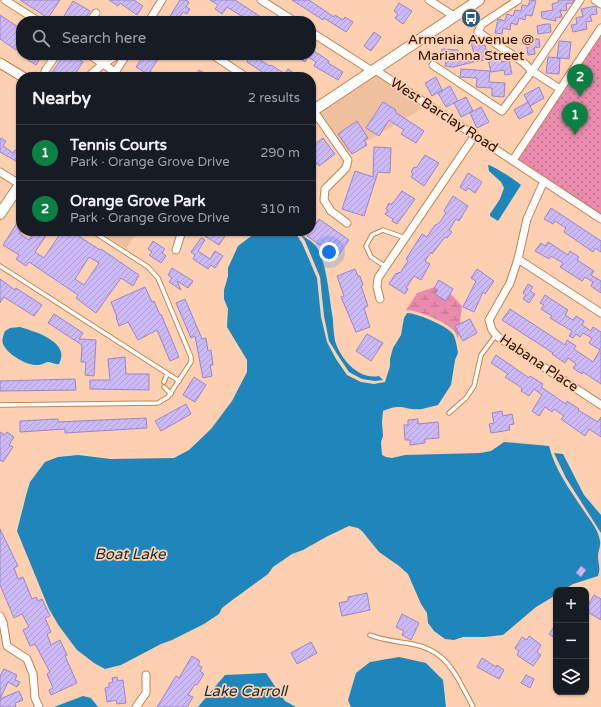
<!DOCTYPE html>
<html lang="en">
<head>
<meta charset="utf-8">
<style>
	body { margin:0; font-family:"Varela Round",sans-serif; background:#20242c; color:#f1f3f6 }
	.controls { position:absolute; right:12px; bottom:12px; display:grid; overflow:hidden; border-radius:8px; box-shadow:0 1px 3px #0004 }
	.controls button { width:36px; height:36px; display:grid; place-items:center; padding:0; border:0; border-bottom:1px solid #363941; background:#171b24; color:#f1f3f6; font:20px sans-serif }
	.you { position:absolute; left:329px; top:252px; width:14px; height:14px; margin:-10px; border:3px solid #fff; border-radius:50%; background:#1a73e8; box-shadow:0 0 0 6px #1a73e833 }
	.badge { display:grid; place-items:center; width:26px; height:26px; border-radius:50%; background:#0b8043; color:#fff; font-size:13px; font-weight:700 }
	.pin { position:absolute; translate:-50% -33px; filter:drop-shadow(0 1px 2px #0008) }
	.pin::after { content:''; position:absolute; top:21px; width:14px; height:12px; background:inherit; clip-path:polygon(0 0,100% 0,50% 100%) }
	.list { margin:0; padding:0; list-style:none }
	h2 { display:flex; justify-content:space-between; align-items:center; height:52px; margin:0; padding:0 16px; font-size:17px }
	h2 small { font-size:13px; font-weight:400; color:#9ea1a6 }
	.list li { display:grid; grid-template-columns:26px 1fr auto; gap:12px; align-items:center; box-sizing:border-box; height:56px; padding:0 16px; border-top:1px solid #363941 }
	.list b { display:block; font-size:15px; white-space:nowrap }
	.list p { margin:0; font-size:13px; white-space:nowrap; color:#9ea1a6 }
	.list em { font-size:13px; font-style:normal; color:#9ea1a6 }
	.icon { flex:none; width:22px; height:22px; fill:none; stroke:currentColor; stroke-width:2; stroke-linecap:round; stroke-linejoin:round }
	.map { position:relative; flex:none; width:601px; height:707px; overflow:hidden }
	.search { position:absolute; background:#171b24; box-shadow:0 1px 3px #0004; left:16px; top:16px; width:300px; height:44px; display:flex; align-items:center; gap:10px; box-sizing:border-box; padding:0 14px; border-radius:16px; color:#9ea1a6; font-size:15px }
	.panel { position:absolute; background:#171b24; box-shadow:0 1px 3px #0004; left:16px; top:72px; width:300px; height:164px; border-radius:16px }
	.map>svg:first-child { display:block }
</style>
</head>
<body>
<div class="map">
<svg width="601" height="707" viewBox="0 0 601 707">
	<defs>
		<pattern id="grass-dots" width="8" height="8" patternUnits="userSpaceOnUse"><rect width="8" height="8" fill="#e98bac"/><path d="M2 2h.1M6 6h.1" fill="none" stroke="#bd708a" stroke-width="1.8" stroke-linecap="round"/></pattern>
		<pattern id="wetland-marsh" width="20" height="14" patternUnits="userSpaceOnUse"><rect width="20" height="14" fill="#e98bac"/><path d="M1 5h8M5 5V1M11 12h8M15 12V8" fill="none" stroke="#bd708a"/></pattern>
		<pattern id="building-hatch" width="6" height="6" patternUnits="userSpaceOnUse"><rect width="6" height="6" fill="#ccbaf7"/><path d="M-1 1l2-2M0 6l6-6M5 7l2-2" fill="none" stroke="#af9fd2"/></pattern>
	</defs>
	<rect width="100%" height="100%" fill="#fcd0b1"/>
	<g fill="#eec09e">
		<path d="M374,73L425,107L347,153L318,111Z"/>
		<path d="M98,231H138L126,248Z"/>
	</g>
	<path fill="url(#grass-dots)" d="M601,35V215L518,160Z"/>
	<path fill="url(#wetland-marsh)" d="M435,287L449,292L462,306L458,339C457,337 457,335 456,333C449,323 418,310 406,310L417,293Z"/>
	<g fill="#1f86bb">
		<path d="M488,165C492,165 517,181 521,185L498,221L490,216V214L500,199L504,188L501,182L489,171Z"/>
		<path d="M258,231H294L302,243L317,278L321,317L327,342L336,359L347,375L361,382L374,384L385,382L390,366V359L393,348L401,335L404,318L407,313C417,313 447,326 453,334C456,339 457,347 458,353L455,360L451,385L438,405C433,406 427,408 422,409C406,411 402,402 383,411L382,422L383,436L381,442L382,455L386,457L392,458L405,455L480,453L491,451L504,442L549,446C555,470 570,490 584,511C590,520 598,529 600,541C601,546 598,551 598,556C598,564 601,568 598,576L573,584L563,590H556V595L536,607L503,635L485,637H463L454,640L445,639L434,631L428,623L427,613L421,604L408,574L399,566L379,552L362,531L358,528L349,526L326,537L303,550L292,554L273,567L268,574L231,601L222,608L219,614L204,624L172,640L161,644L121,665L105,669L94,663L77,650L59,626L49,609L17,531L27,492L30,482L45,462L58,457L78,455L111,459L174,458L189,450L211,429L232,401L247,372V360L227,327L228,309L224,299V290L228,276V268L238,246Z"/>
		<path d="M301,235C308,239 315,243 319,251C328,272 329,297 333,320C333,327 334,334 335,341C341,360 359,380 379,376L383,380L375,381L362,379L349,372L339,357L329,341L324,316L320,277L305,241Z"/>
		<path d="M20,327C36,332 71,342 59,364C54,365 52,362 47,362C44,363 41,365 38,365C27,366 9,355 4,346C1,341 3,336 5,331L10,328Z"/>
		<path d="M554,453L563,454L584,495L601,515V533L566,478Z"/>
		<path d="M399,657L426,663L443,680L446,707H351L348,700L356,673L370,662Z"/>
		<path d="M266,673L285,701L296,707H198L225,675Z"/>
		<path d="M83,696L91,698L98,707H54Z"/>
	</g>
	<g fill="url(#building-hatch)" stroke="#9b84cc" fill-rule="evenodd">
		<path d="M20,0H60L48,18Z"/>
		<path d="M109,0H134L143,6L137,15L120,3L118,6Z"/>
		<path d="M180,0H186L189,2L186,7L190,9L187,14L183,12L177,21H167Z"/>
		<path d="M210,0H235L267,21H249L227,7L222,14L215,9L218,5Z"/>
		<path d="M292,0H309L334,17L335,15L343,20L345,17L353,22L346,32L324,18L323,20Z"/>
		<path d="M530,0L536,1L532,16L526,15L525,20L519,18L517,25L511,23L510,30L503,28L502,34L495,33L498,19L505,21L507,14L513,16L515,10L521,11L522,5L528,6Z"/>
		<path d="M558,0H574L572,3L566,4L567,10L560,11L562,17L555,18L556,21L542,18L541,12L553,10L552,4L559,2Z"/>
		<path d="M73,1L90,11L83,21H61Z"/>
		<path d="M399,3L412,11L403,24L395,18L398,14L394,11Z"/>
		<path d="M596,6L597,14L590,15L592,21L586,22L587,29L573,32L571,25L577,24L576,18L583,16L581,9Z"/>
		<path d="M0,15L21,29V44L16,50L0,39Z"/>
		<path d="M546,24H550L551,32L538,34L537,26Z"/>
		<path d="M374,32L381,37L371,51L364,46Z"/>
		<path d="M532,39H539L540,47L534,48L535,54L528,55L526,41Z"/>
		<path d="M478,41L479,46L485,45L487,53L493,51L494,57L501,55L502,62L509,60L512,74L505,75L504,70L491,72L488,59L476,62L471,42Z"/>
		<path d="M559,41L571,42L569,59L560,58L559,74L546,73L548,57L560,58H557Z"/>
		<path d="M311,49L329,61L328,63L343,72L338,80L314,66L316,62L308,57L305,62L294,55H311Z"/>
		<path d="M442,49L458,50V60L473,61L474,62L453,67L445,66L446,59L441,58Z"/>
		<path d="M21,55H42L36,65Z"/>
		<path d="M64,55H72L83,62L73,77H49Z"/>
		<path d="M144,55H161L150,71L154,74L152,77H144L142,75L144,72L136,67Z"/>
		<path d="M241,55H263L260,60L270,66L271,65L285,74L288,69L300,77H270L247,62L248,60Z"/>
		<path d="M461,69L490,71L489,82L505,83L504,97L492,96V88L476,87L477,78L460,77Z"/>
		<path d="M199,70L211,77H195Z"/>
		<path d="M436,77L442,90L432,96L425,83Z"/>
		<path d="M450,86L458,101L446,107L438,93Z"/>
		<path d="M539,87L544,98L530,106L524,95Z"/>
		<path d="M466,97L473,111L461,117L454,103Z"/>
		<path d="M383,102L396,110L395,112L424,131L416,143L401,134L404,130L389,120L379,136L366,128Z"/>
		<path d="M528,102L533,112L519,119L514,110Z"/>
		<path d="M481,107L489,122L477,128L470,113Z"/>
		<path d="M357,121L368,138L364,140L367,145L352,154L338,134Z"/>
		<path d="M0,138L6,141L3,146L13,153L15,150L21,154V164L0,152Z"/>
		<path d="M323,138L335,154L319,166L318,163L311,168V147Z"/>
		<path d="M374,147L391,148L390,173L378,172L364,216L342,209L355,171L373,177Z"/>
		<path d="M425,155L439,163L424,186L411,177L413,174L411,172L414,167L416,168Z"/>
		<path d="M468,173L482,182L475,193L468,188L466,191L460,187Z"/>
		<path d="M402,191L415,199L397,224L392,221L393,219L385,214L388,210L386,209L389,203L391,205L392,203H393Z"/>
		<path d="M453,196L468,206L459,221L456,219L449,230L452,232L447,238L445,237L432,254L431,252L425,261L430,264L421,280L414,276L406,288L408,289L405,294L389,284L396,273L397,274L399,272L400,273L408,261L406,259L422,234L427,237L435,225H436L440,222L446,213L444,211L445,209Z"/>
		<path d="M551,208L601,241V252L595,248L593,252L564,232L566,228L555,221L553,224L544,219Z"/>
		<path d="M21,217L20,234L29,240L35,231H49L35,252L44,258L62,231H71L100,250L101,249L139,275L133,286L121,278L96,313L76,298L78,295L29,262L26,266L16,259L19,255L3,245ZM89,257L99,263L84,285L75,279Z"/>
		<path d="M319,219L349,240L337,257L307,236Z"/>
		<path d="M197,231H228L219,245Z"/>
		<path d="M201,238L205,240L198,251L210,259L215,251L223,256L215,268L211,265L208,269L193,259L195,255L191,252Z"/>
		<path d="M153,241L165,249L162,253L166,256L161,263L149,255L152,252L148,249Z"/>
		<path d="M548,242L568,255L570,251L579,257L577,260L594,271L591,275L601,281V293L591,286L593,282L585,277L582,281L560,267L563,263L551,256L549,259L535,251L541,243L545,246Z"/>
		<path d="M172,268L193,281L188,288L177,281L181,290L169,282L172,278L168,275Z"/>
		<path d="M355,269L358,276H360L363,285L361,286L368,306L364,308L370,327L356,332L341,297L344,296L337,276Z"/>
		<path d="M477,269L494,281L485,294L483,292L474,312L463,307L476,281L471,278Z"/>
		<path d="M0,279L15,290L16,288L42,305L34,316L4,297L0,303Z"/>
		<path d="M439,280L453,289L446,301L435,294L438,290L434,288Z"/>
		<path d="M528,284L533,287L530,291L535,294L529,303L523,299L526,295L523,293Z"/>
		<path d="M145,287L152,302L154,301L160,315L161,314L179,357L170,361L157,330L138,340L128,322L119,326L116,317H117L111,302Z"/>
		<path d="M545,295L568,310L565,315L573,320L576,316L584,321L582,325L591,331L593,327L601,332V384L583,372L582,374L573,368L576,364L568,358L565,363L552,354L553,353L502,320L510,309L565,345L567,340L576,346L574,349L593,362L600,350L589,343L592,338L583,333L580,337L576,334L573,338L569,336L572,331L550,318L552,316L541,309L544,305L540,303Z"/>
		<path d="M185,299L202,339L206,338L208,351L211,350L213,365H210L212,376L203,378L195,336L191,338L176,303Z"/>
		<path d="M54,314L83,333L79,339L96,340L94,376L85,375L86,362H81L82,345L48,323Z"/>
		<path d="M470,319L477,333L463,341L455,326Z"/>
		<path d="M367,334L383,343L371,361L356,351Z"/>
		<path d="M496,355L529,378L530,376L543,384L541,387L566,404L567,401L579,409L578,410L598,422L601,417V437L589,429L585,436L561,419L564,416L554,409L552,412L545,407L539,416L532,411L542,395L534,389L529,396L521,391L522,388L505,377L508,374L491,363Z"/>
		<path d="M125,357L126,374H149V390L90,389V380H110L108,359Z"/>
		<path d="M194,377L206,385L195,402L183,395Z"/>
		<path d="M75,379L76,390L0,391V381Z"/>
		<path d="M186,404L191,414L161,431L155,421Z"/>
		<path d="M502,411L503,416L512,414L514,424L509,425L510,430L491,433L489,424L494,423L492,413Z"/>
		<path d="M146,418L147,428L65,433V429L20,432V421L58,419V422Z"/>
		<path d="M418,419V424L438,422L439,438L425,439V443L410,445V440H405L404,425H408V420Z"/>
		<path d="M0,432L5,435L7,432L14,437L9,445L13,447L3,462L0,460Z"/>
		<path d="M0,529L18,566L14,568L18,579L23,577L32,599L36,597L38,601L42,599L50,616L45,618L51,632L47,634L51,645L60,640L67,655L65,656L77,683L51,695L49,690L53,688L47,674L50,672L35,644L30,646L23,630L29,627L22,614L14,618L0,585Z"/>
		<path d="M581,566L586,570L581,577L576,573Z"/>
		<path d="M367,593L370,610L342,616L339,603L348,601V597Z"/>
		<path d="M594,595L601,599V620L586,611V609Z"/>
		<path d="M402,614L419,623L411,640L402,635L404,631L396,627Z"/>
		<path d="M556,624V639L549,634Z"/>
		<path d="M529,636L541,645L537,652L541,655L533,666L517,655L519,651L515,648L522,637L527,640Z"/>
		<path d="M311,642L317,653L297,664L291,653Z"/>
		<path d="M192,656L200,661L198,665L202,667L200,671L204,674L197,685L195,684L188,695L193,697L187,707H157L176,676L179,678Z"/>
		<path d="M482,658L496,667L497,665L504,670L499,679L477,667Z"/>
		<path d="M4,669L17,675L15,680L20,682L17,687L8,682L0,699V676Z"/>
		<path d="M526,675L534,679L530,688L521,683Z"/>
		<path d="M117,677L118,681L123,680L126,703L117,704L116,700L107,702L105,688L109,687V683L113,682L112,678Z"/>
		<path d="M19,691L23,700L15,703L16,707H0V699Z"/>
	</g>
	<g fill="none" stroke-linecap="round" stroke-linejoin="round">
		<g stroke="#c5824e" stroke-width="5.5">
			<g id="service">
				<path d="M0,266L179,381"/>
				<path d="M386,267L371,257L366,246L372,235L383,230L405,238"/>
				<path d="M164,382L167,374"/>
				<path d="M164,387L171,394"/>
				<path d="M0,405L158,403L168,397L191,362V357L158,278L148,267L92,231"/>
				<path d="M449,413L466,398L474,386L481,355L496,335"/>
				<path d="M370,635C384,641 398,641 412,644C439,649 451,664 463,688C466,694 470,700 473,707"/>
			</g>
		</g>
		<g stroke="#c5824e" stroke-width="9">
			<g id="minor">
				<path d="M5,0L38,21"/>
				<path d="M261,0L294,21"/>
				<path d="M429,0L454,16"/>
				<path d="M518,0L482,24L478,32L523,62L532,71L560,89"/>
				<path d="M595,0L601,4"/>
				<path d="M90,21L96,13"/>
				<path d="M149,21L162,0"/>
				<path d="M311,32L372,71"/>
				<path d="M90,55L115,72"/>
				<path d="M213,55L246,77"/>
				<path d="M433,65L502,111L532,71L580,0"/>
				<path d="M374,69L601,219"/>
				<path d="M45,71L56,55"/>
				<path d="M88,77L103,64L118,55"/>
				<path d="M112,77L126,55"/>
				<path d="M313,110L348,160L346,168L325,189L324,200L331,211L347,223"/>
				<path d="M513,160L601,28"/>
				<path d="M0,172L21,185"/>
				<path d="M544,181L527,219L518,259L510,283L489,320L492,330L498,337L601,405"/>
				<path d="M176,250L182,231"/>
				<path d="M518,259L601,313"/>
				<path d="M380,299L377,287L378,278L475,135"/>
				<path d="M0,616L3,622L7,646L27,659L33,674L35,698L39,707"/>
				<path d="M136,707L146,693V675"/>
			</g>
		</g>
		<g stroke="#c5824e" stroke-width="11">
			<path id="tertiary" d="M0,63L23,77"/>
		</g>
		<g stroke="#c5824e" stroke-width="12">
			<g id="secondary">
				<path d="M311,112L479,0"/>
				<path d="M0,214L21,183"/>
			</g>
		</g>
		<use href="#service" stroke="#fff" stroke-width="3.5"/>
		<use href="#minor" stroke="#fff" stroke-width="7"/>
		<use href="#tertiary" stroke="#fff" stroke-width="9"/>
		<use href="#secondary" stroke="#fff" stroke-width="10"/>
	</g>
	<defs>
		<g id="bus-disc" transform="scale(1)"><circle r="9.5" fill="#2b5c7a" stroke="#fcd0b1"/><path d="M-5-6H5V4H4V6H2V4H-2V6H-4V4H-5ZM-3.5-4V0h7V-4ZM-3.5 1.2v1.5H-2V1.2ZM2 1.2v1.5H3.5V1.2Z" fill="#fff"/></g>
	</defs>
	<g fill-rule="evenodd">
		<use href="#bus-disc" x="471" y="18"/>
	</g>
	<g text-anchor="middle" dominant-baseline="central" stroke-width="3.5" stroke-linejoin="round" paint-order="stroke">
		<g font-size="14" fill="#290f00" stroke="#fcd0b1">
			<text x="471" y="39">Armenia Avenue @<tspan x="471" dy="16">Marianna Street</tspan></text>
		</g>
		<g font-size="14" fill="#290f00" stroke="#fcd0b1">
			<text transform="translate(444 115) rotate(33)">West Barclay Road</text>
			<text transform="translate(539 363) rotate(34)">Habana Place</text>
		</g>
		<g font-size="15" font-style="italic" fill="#172c39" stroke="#fcd0b1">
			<text x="130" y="554">Boat Lake</text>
			<text x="245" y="691">Lake Carroll</text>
		</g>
	</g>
</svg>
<div class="controls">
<button>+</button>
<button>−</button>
<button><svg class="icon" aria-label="layers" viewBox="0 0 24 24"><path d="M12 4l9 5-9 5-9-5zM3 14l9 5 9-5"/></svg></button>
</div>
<div class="you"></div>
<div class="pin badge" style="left:575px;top:135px">1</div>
<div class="pin badge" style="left:580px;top:97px">2</div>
<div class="search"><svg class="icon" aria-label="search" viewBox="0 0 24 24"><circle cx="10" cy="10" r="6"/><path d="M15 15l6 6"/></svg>Search here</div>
<section class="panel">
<h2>Nearby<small>2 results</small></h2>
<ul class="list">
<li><span class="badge">1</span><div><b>Tennis Courts</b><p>Park · Orange Grove Drive</p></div><em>290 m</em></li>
<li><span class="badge">2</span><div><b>Orange Grove Park</b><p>Park · Orange Grove Drive</p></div><em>310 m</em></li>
</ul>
</section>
</div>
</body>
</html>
